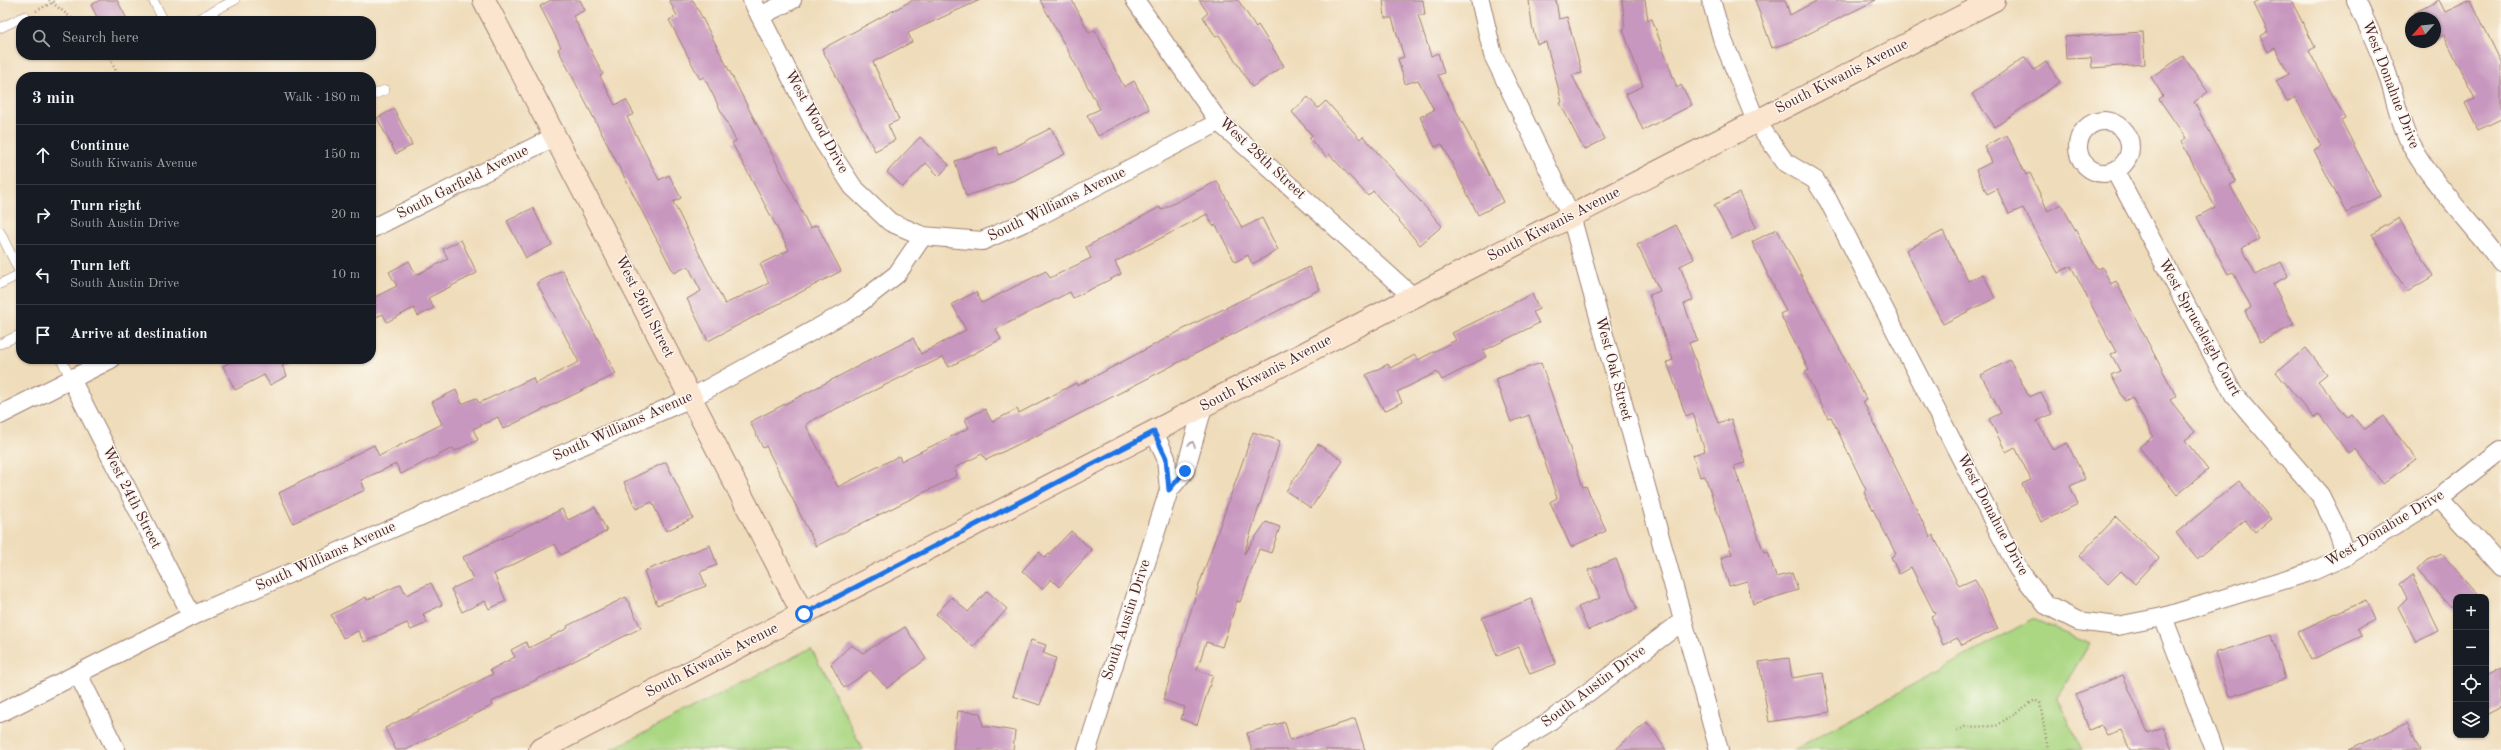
<!DOCTYPE html>
<html lang="en">
<head>
<meta charset="utf-8">
<style>
	body { margin:0; font-family:"Old Standard TT",serif; background:#242831; color:#f1f3f6 }
	.controls { position:absolute; right:12px; bottom:12px; display:grid; overflow:hidden; border-radius:8px; box-shadow:0 1px 3px #0004 }
	.controls button { width:36px; height:36px; display:grid; place-items:center; padding:0; border:0; border-bottom:1px solid #363941; background:#171b24; color:#f1f3f6; font:20px sans-serif }
	.compass { position:absolute; left:2405px; top:12px; width:36px; height:36px; border-radius:50%; background:#171b24; box-shadow:0 1px 3px #0004; rotate:243deg }
	.stop { position:absolute; width:12px; height:12px; margin:-9px; border:3px solid #1a73e8; border-radius:50%; background:#fff }
	.stop.end { background:#1a73e8; border-color:#fff; box-shadow:0 1px 4px #0008 }
	.list { margin:0; padding:0; list-style:none }
	h2 { display:flex; justify-content:space-between; align-items:center; height:52px; margin:0; padding:0 16px; font-size:17px }
	h2 small { font-size:13px; font-weight:400; color:#9ea1a6 }
	.list li { display:grid; grid-template-columns:26px 1fr auto; gap:12px; align-items:center; box-sizing:border-box; height:60px; padding:0 16px; border-top:1px solid #363941 }
	.list b { display:block; font-size:15px; white-space:nowrap }
	.list p { margin:0; font-size:13px; white-space:nowrap; color:#9ea1a6 }
	.list em { font-size:13px; font-style:normal; color:#9ea1a6 }
	.icon { flex:none; width:22px; height:22px; fill:none; stroke:currentColor; stroke-width:2; stroke-linecap:round; stroke-linejoin:round }
	.map { position:relative; flex:none; width:2501px; height:750px; overflow:hidden }
	.search { position:absolute; background:#171b24; box-shadow:0 1px 3px #0004; left:16px; top:16px; width:360px; height:44px; display:flex; align-items:center; gap:10px; box-sizing:border-box; padding:0 14px; border-radius:16px; color:#9ea1a6; font-size:15px }
	.panel { position:absolute; background:#171b24; box-shadow:0 1px 3px #0004; left:16px; top:72px; width:360px; height:292px; border-radius:16px }
	.map>svg:first-child { display:block }
</style>
</head>
<body>
<div class="map">
<svg width="2501" height="750" viewBox="0 0 2501 750">
	<rect width="100%" height="100%" fill="#fbf7ec"/>
	<filter id="ink" filterUnits="userSpaceOnUse"><feTurbulence type="fractalNoise" baseFrequency=".025" numOctaves="2"/><feDisplacementMap in="SourceGraphic" scale="8" xChannelSelector="R" yChannelSelector="G"/><feConvolveMatrix kernelMatrix="1 2 1 2 8 2 1 2 1" color-interpolation-filters="sRGB"/></filter>
	<filter id="wash" filterUnits="userSpaceOnUse"><feTurbulence type="fractalNoise" baseFrequency=".012" numOctaves="4" result="noise"/><feDisplacementMap in="SourceGraphic" scale="16" xChannelSelector="R" yChannelSelector="G"/><feGaussianBlur stdDeviation="0.9" result="paint"/><feColorMatrix in="noise" values="0 0 0 0 0 0 0 0 0 0 0 0 0 0 0 0 0 1.4 0 .05"/><feComposite in="paint" operator="in"/></filter>
	<g filter="url(#wash)">
		<rect width="100%" height="100%" fill="#efdcba"/>
		<g fill="#abd783" stroke="#7a7b57">
			<path d="M2033,619L2090,643L2057,698L2082,750H1793Z"/>
			<path d="M811,648L863,750H610Z"/>
		</g>
		<g id="blocks">
			<g fill="#c897bf">
				<path d="M100,0H117L128,21H99L91,5Z"/>
				<path d="M551,0H580L585,10L573,16L603,74L600,76L615,105L626,100L634,114L627,117L659,180L669,175L681,198L673,202L725,304L769,283L760,264L789,250L732,143L736,141L704,77L700,79L669,20L677,16L669,0H693L810,228L817,225L841,271L708,341L687,299L701,291L688,266L674,273L558,49L561,47L540,6Z"/>
				<path d="M913,0H980L908,33L912,42L873,62L899,120L888,125L895,140L875,151L822,49Z"/>
				<path d="M1040,0H1072L1089,33L1095,30L1124,87L1134,81L1149,109L1098,136L1087,115L1100,109Z"/>
				<path d="M1199,0H1238L1256,27L1258,25L1284,66L1252,87L1219,35L1216,37L1203,17L1208,13Z"/>
				<path d="M1383,0H1423L1425,15H1418L1431,56L1438,53L1444,73L1438,75L1503,202L1478,215L1442,144L1435,147L1420,117L1434,110L1418,80L1405,84L1398,59L1404,57L1392,18H1385Z"/>
				<path d="M1529,0H1556L1559,19L1567,17L1582,73L1572,75L1605,139L1584,150L1560,103L1562,102L1546,42L1537,44L1532,26Z"/>
				<path d="M1622,0H1645L1648,20L1652,19L1677,88L1681,85L1692,105L1643,130L1626,94L1643,86L1623,29L1625,28Z"/>
				<path d="M1755,0H1785L1790,15L1818,0H1876L1798,39L1772,48Z"/>
				<path d="M2262,0H2291L2315,47L2309,51L2345,118L2341,120L2380,196L2346,213L2314,150L2321,146L2295,97L2287,102L2276,81L2289,74L2275,48L2268,52L2260,36L2268,32L2254,4Z"/>
				<path d="M2439,0L2445,12L2471,0L2501,62V119L2478,130L2465,103L2475,99L2444,35L2435,39V18H2416L2414,13Z"/>
				<path d="M2143,32L2145,64L2092,68L2091,58L2066,59L2065,37Z"/>
				<path d="M2183,56L2208,92L2194,102L2236,182L2230,185L2259,239L2242,248L2256,275L2281,262L2288,276L2273,284L2294,325L2260,342L2245,311L2251,308L2233,272L2228,274L2197,217L2215,207L2181,141L2186,138L2159,99L2163,96L2151,77Z"/>
				<path d="M2025,57L2034,70L2046,62L2060,82L1995,127L1972,94Z"/>
				<path d="M1308,97L1318,108L1326,101L1360,139L1363,136L1442,226L1420,245L1373,191L1368,196L1329,154L1326,157L1309,138L1312,135L1292,112Z"/>
				<path d="M394,109L412,145L396,154L377,118Z"/>
				<path d="M1051,128L1065,154L1015,180L966,196L955,161L997,147L999,155Z"/>
				<path d="M2007,135L2026,175L2030,173L2048,211L2061,204L2097,269L2102,267L2111,284L2116,281L2176,396L2170,400L2195,432L2185,440L2208,470L2177,495L2139,447L2153,436L2132,397L2125,401L2111,375L2120,371L2111,354L2116,352L2071,266L2058,273L2023,208L2009,214L1997,189L1987,194L1976,170L1992,162L1984,146Z"/>
				<path d="M920,137L949,165L939,176L926,163L903,187L887,172Z"/>
				<path d="M1217,181L1242,228L1262,218L1278,250L1252,264L1248,255L1235,262L1216,225L1213,226L1207,214L1115,262L1121,274L1073,298L1070,292L996,329L1001,339L949,367L943,357L809,422L806,425L838,487L899,456L901,461L969,428L965,419L985,409L992,422L1017,409L1019,413L1076,383L1077,386L1195,323L1309,267L1320,289L1056,426L986,460L982,454L954,468L957,476L816,546L766,446L763,448L750,422L913,338L921,354L966,330L952,304L976,292L982,303L1046,271L1050,278L1091,258L1086,247L1160,207L1161,210Z"/>
				<path d="M1739,193L1756,227L1732,239L1714,205Z"/>
				<path d="M533,208L552,245L526,258L507,221Z"/>
				<path d="M2399,218L2433,276L2407,292L2372,234Z"/>
				<path d="M1676,225L1694,259L1680,266L1693,300L1684,304L1697,340L1689,343L1718,423L1731,419L1745,463L1734,466L1764,553L1768,552L1776,577L1792,573L1798,590L1753,604L1747,581L1729,586L1721,558L1732,554L1705,476L1700,477L1693,455L1705,451L1693,413L1686,416L1667,362L1673,360L1649,295L1660,291L1637,245Z"/>
				<path d="M1777,229L1866,399L1863,401L1930,537L1933,535L1959,586L1975,579L1998,629L1962,645L1957,638L1943,645L1931,616L1935,614L1911,567L1899,574L1891,557L1896,554L1864,492L1866,490L1831,417L1828,418L1805,372L1809,370L1780,314L1786,311L1752,242Z"/>
				<path d="M1943,231L1968,281L1983,274L1995,298L1943,324L1906,250Z"/>
				<path d="M461,240L477,273L428,298L434,308L418,316L414,308L387,322L383,314L371,319V299L397,286L389,272L409,261L416,275L448,259L443,249Z"/>
				<path d="M562,270L616,374L503,429L498,417L473,429L478,440L455,451L453,448L401,474L396,464L361,480L365,490L293,523L279,493L374,445L379,456L442,424L432,402L456,390L462,404L476,398L479,403L533,378L535,384L579,362L537,283Z"/>
				<path d="M1532,294L1539,309L1533,312L1539,323L1483,351L1486,357L1442,380L1437,372L1397,392L1402,402L1384,411L1366,375L1388,364L1390,368L1415,355L1418,360L1456,340L1452,333Z"/>
				<path d="M2306,348L2327,374L2318,381L2348,418L2352,415L2364,430L2383,416L2416,459L2383,484L2356,449L2349,454L2319,414L2314,418L2276,372Z"/>
				<path d="M236,359H294L282,366L287,376L270,385L264,375L235,390L223,366Z"/>
				<path d="M2010,360L2029,397L2041,392L2052,414L2037,421L2053,450L2067,443L2085,479L2070,486L2078,504L2041,522L2022,484L2031,480L2015,447L2006,452L1989,419L2001,413L1981,375Z"/>
				<path d="M1541,363L1583,487L1586,486L1606,531L1571,547L1550,502L1557,498L1529,415L1511,422L1495,379Z"/>
				<path d="M1253,432L1280,441L1244,554L1266,522L1280,527L1271,553L1259,549L1240,602L1237,601L1222,647L1206,642L1197,670L1213,675L1197,725L1181,719L1185,707L1163,700L1199,585Z"/>
				<path d="M1318,444L1343,461L1311,508L1286,491Z"/>
				<path d="M666,462L693,518L666,531L652,502L636,509L624,482Z"/>
				<path d="M2239,481L2271,519L2255,532L2245,520L2197,559L2176,533Z"/>
				<path d="M595,507L607,531L561,555L555,544L494,574L506,601L489,609L485,601L462,612L451,589L473,579L463,557L562,509L568,520Z"/>
				<path d="M2116,517L2159,558L2135,584L2121,571L2108,584L2079,556Z"/>
				<path d="M1071,531L1092,550L1059,587L1051,579L1042,589L1022,571L1039,552L1045,558Z"/>
				<path d="M710,545L717,565L700,572L706,586L657,605L644,571Z"/>
				<path d="M2442,554L2480,597H2456V612L2417,570L2426,561Z"/>
				<path d="M1616,559L1637,609L1588,630L1578,607L1600,598L1588,570Z"/>
				<path d="M2412,575L2439,631L2416,642L2398,607L2407,598L2400,584Z"/>
				<path d="M431,583L442,605L423,614L427,623L411,630L407,623L364,642L358,631L343,638L331,615L366,597L367,600L401,584L406,595Z"/>
				<path d="M987,591L1007,609L973,647L936,614L952,597L968,612Z"/>
				<path d="M626,597L641,628L491,702L493,705L406,750H396L385,728L493,674L490,670L515,657L511,650L526,642L529,648L568,628L567,626Z"/>
				<path d="M1531,599L1556,664L1530,674L1519,647L1497,656L1482,618Z"/>
				<path d="M2366,600L2375,620L2358,628L2362,636L2311,660L2297,632Z"/>
				<path d="M905,627L926,659L887,688L870,670L844,688L831,664L851,645L863,653Z"/>
				<path d="M2272,635L2285,679L2229,697L2215,653Z"/>
				<path d="M1031,640L1046,645L1043,653L1056,658L1040,705L1013,696Z"/>
				<path d="M1789,658L1792,678L1823,673L1830,712L1769,722L1759,662Z"/>
				<path d="M2501,668V707L2486,715V676Z"/>
				<path d="M2123,675L2148,733L2163,727L2172,750H2130L2121,730L2107,735L2101,725L2089,730L2076,694Z"/>
				<path d="M958,711L980,713L983,726L1015,731L1013,750H953Z"/>
				<path d="M1355,719L1365,750H1252L1247,733L1285,722L1290,740Z"/>
				<path d="M1647,722L1666,750H1615Z"/>
				<path d="M2407,723L2420,750H2349Z"/>
			</g>
		</g>
	</g>
	<g filter="url(#ink)">
		<use href="#blocks" fill-opacity="0" stroke="#9c7e72" stroke-width="1"/>
		<g fill="none" stroke-linecap="round" stroke-linejoin="round">
			<g stroke="#9c7e72" stroke-width="10">
				<g id="service">
					<path d="M153,0L164,21"/>
					<path d="M194,21L235,0"/>
					<path d="M0,28L25,16"/>
					<path d="M371,96L385,90"/>
					<path d="M0,232L21,275"/>
					<path d="M0,284L20,274"/>
					<path d="M0,344L21,334"/>
					<path d="M61,359L71,379"/>
				</g>
			</g>
			<g stroke="#9c7e72" stroke-width="20">
				<g id="minor">
					<path d="M752,0L823,141L853,187L890,222L923,236L982,241L1041,215L1219,122"/>
					<path d="M1135,0L1219,122L1413,297"/>
					<path d="M1480,0L1493,55L1571,216L1719,750"/>
					<path d="M1711,0L1722,38L1756,121L1785,162L1815,180L1828,200L2018,569L2046,605L2078,621L2117,626L2163,617L2313,571L2346,556L2439,498L2501,450"/>
					<path d="M2356,0C2366,23 2378,46 2386,70C2395,95 2399,123 2412,147C2436,189 2473,223 2501,263"/>
					<path d="M760,16L792,0"/>
					<circle cx="2104" cy="147" r="26"/>
					<path d="M2115,171L2234,395L2320,495L2335,525L2346,556"/>
					<path d="M371,229L556,136"/>
					<path d="M71,379L192,616"/>
					<path d="M0,415L111,359"/>
					<path d="M1169,490L1185,471L1203,407"/>
					<path d="M2439,498L2501,567"/>
					<path d="M2163,617L2214,750"/>
					<path d="M78,674L116,750"/>
					<path d="M0,713L192,616L691,398L852,309L897,274L923,236"/>
					<path d="M1087,750L1169,490L1166,458L1154,432"/>
					<path d="M1503,750L1546,724L1683,621"/>
				</g>
			</g>
			<g stroke="#9c7e72" stroke-width="24">
				<g id="secondary">
					<path d="M484,0L803,614"/>
					<path d="M540,750L1413,297L1994,0"/>
				</g>
			</g>
			<g stroke="#9c7e72" stroke-width="2.5" stroke-dasharray="1 3" stroke-linecap="butt">
				<path d="M49,0L75,21"/>
				<path d="M36,11L57,0"/>
				<path d="M108,55L119,77"/>
				<path d="M1957,730L1965,727L1996,726L2035,700L2040,703L2048,750"/>
			</g>
			<use href="#service" stroke="#fff" stroke-width="9"/>
			<use href="#minor" stroke="#fff" stroke-width="18"/>
			<use href="#secondary" stroke="#fbe5cf" stroke-width="22"/>
		</g>
		<defs><path id="oneway-chevron" d="M-2-3.5L2.5 0L-2 3.5" fill="none" stroke-width="1.6" stroke-linecap="round" stroke-linejoin="round"/></defs>
		<use stroke="#ae9aa0" href="#oneway-chevron" transform="translate(1192 444) rotate(-74)"/>
	</g>
	<g fill="none" stroke-linecap="round" stroke-linejoin="round" filter="url(#ink)">
		<path stroke="#1a73e8" stroke-width="5" d="M804,614L1154,432L1166,458L1169,490L1185,471"/>
	</g>
	<g text-anchor="middle" dominant-baseline="central" stroke-width="3" stroke-linejoin="round" paint-order="stroke">
		<g font-size="15" fill="#4a1f2b" stroke="#fbf7ec">
			<text transform="translate(1842 77) rotate(-27)">South Kiwanis Avenue</text>
			<text transform="translate(2390 85) rotate(69)">West Donahue Drive</text>
			<text transform="translate(816 122) rotate(61)">West Wood Drive</text>
			<text transform="translate(1262 159) rotate(43)">West 28th Street</text>
			<text transform="translate(463 183) rotate(-27)">South Garfield Avenue</text>
			<text transform="translate(1057 205) rotate(-26)">South Williams Avenue</text>
			<text transform="translate(1554 225) rotate(-27)">South Kiwanis Avenue</text>
			<text transform="translate(644 307) rotate(63)">West 26th Street</text>
			<text transform="translate(2199 328) rotate(61)">West Spruceleigh Court</text>
			<text transform="translate(1613 369) rotate(75)">West Oak Street</text>
			<text transform="translate(1266 374) rotate(-28)">South Kiwanis Avenue</text>
			<text transform="translate(623 427) rotate(-24)">South Williams Avenue</text>
			<text transform="translate(131 498) rotate(63)">West 24th Street</text>
			<text transform="translate(1992 515) rotate(62)">West Donahue Drive</text>
			<text transform="translate(2385 529) rotate(-31)">West Donahue Drive</text>
			<text transform="translate(326 557) rotate(-24)">South Williams Avenue</text>
			<text transform="translate(1127 620) rotate(-72)">South Austin Drive</text>
			<text transform="translate(712 661) rotate(-27)">South Kiwanis Avenue</text>
			<text transform="translate(1594 687) rotate(-37)">South Austin Drive</text>
		</g>
	</g>
</svg>
<div class="controls">
<button>+</button>
<button>−</button>
<button><svg class="icon" aria-label="locate" viewBox="0 0 24 24"><circle cx="12" cy="12" r="6"/><path d="M12 2v4M12 18v4M2 12h4M18 12h4"/></svg></button>
<button><svg class="icon" aria-label="layers" viewBox="0 0 24 24"><path d="M12 4l9 5-9 5-9-5zM3 14l9 5 9-5"/></svg></button>
</div>
<svg class="compass" viewBox="-18 -18 36 36"><path d="M0-13l5 13h-10z" fill="#e53935"/><path d="M0 13l5-13h-10z" fill="#9ea1a6"/></svg>
<div class="stop" style="left:804px;top:614px"></div>
<div class="stop end" style="left:1185px;top:471px"></div>
<div class="search"><svg class="icon" aria-label="search" viewBox="0 0 24 24"><circle cx="10" cy="10" r="6"/><path d="M15 15l6 6"/></svg>Search here</div>
<section class="panel">
<h2>3 min<small>Walk · 180 m</small></h2>
<ul class="list">
<li><svg class="icon" aria-label="ahead" viewBox="0 0 24 24"><path d="M12 20V5M6 11l6-6 6 6"/></svg><div><b>Continue</b><p>South Kiwanis Avenue</p></div><em>150 m</em></li>
<li><svg class="icon" aria-label="right" viewBox="0 0 24 24"><path d="M7 20v-9h11M14 6l5 5-5 5"/></svg><div><b>Turn right</b><p>South Austin Drive</p></div><em>20 m</em></li>
<li><svg class="icon" aria-label="left" viewBox="0 0 24 24"><path d="M17 20v-9H6M10 6l-5 5 5 5"/></svg><div><b>Turn left</b><p>South Austin Drive</p></div><em>10 m</em></li>
<li><svg class="icon" aria-label="arrive" viewBox="0 0 24 24"><path d="M6 21V4h12l-3 4 3 4H6"/></svg><div><b>Arrive at destination</b></div></li>
</ul>
</section>
</div>
</body>
</html>
